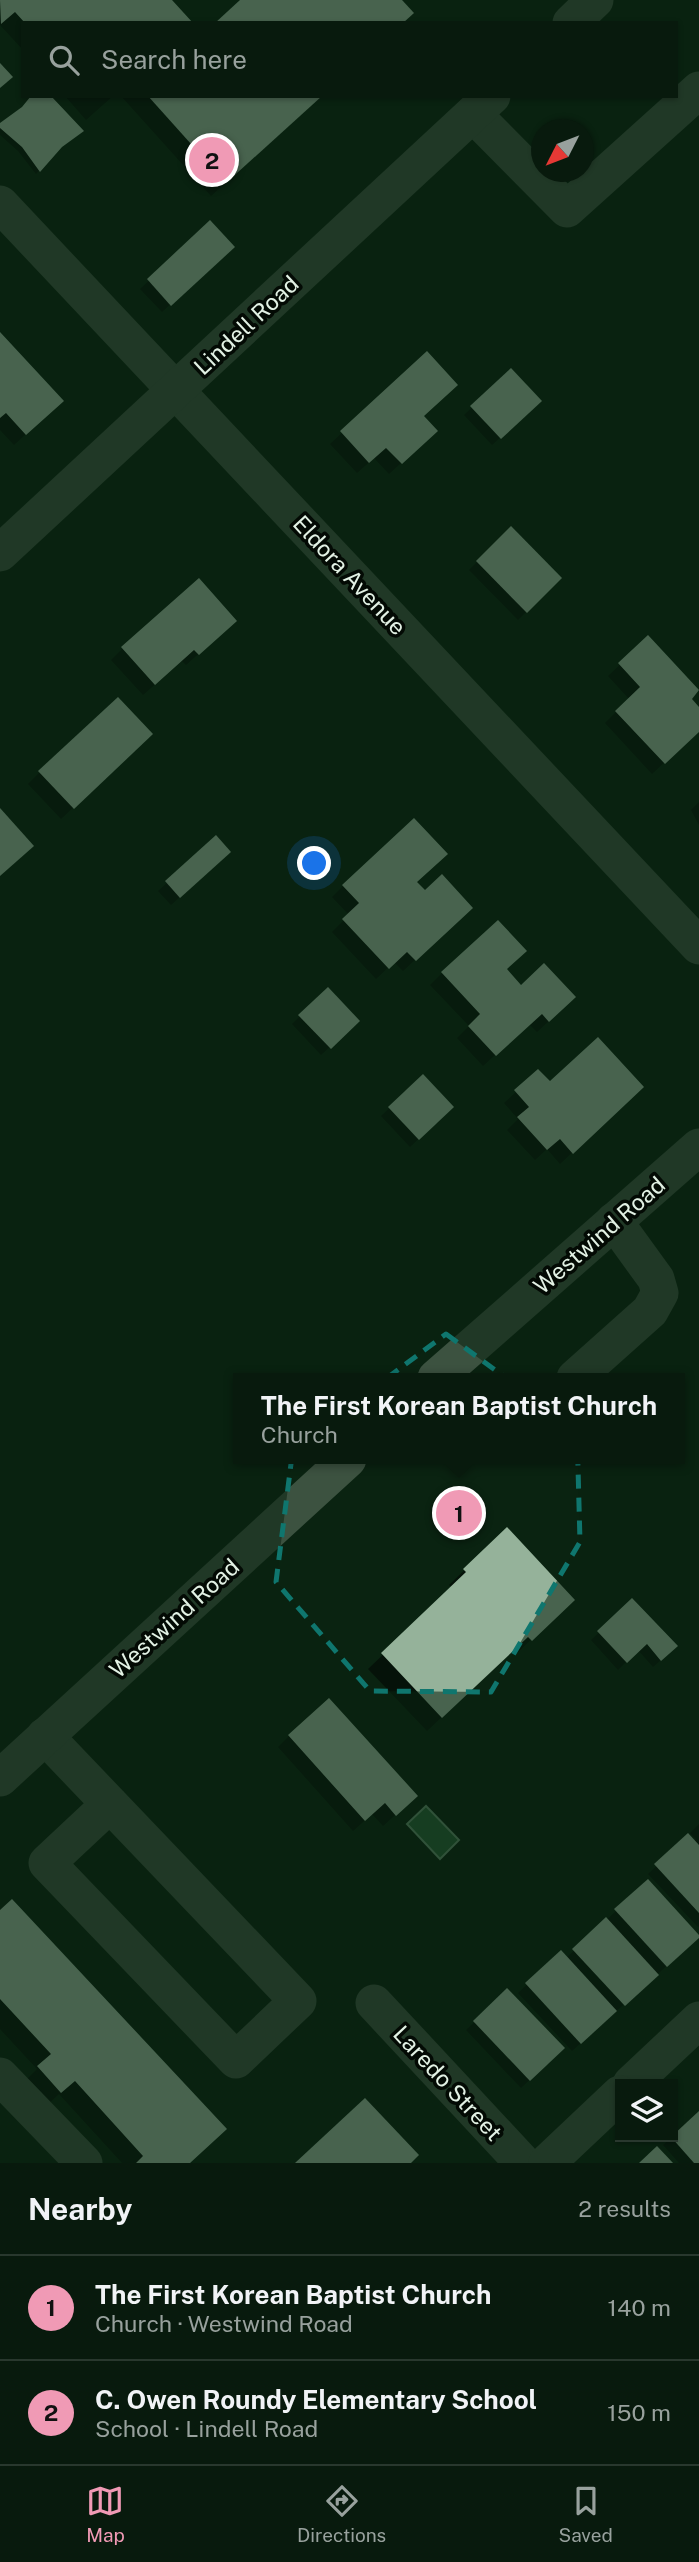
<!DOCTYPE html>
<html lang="en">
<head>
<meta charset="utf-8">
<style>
	body { margin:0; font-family:"Public Sans",sans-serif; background:#16271b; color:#f1f3f6 }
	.controls { position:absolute; right:21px; bottom:21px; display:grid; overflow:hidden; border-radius:0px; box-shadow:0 2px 5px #0004 }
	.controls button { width:63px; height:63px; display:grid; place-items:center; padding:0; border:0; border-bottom:2px solid #29382e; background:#081a0d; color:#f1f3f6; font:35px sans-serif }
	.compass { position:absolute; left:531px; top:119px; width:63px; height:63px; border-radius:50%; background:#081a0d; box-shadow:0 2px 5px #0004; rotate:228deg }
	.you { position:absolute; left:315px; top:864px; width:24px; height:24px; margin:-18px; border:5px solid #fff; border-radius:50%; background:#1a73e8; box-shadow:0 0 0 10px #1a73e833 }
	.badge { display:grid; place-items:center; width:46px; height:46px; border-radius:50%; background:#f09ab5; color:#111; font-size:23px; font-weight:700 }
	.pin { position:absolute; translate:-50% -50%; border:4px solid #fff; box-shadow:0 2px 7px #0006 }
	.popup { position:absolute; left:233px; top:1373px; width:452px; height:91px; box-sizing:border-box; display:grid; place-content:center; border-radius:0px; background:#081a0d; filter:drop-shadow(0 2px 5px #0005); font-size:23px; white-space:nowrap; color:#98a19d }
	.popup b { font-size:26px; color:#f1f3f6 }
	.popup::after { content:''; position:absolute; left:50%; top:100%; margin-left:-14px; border:14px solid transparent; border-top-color:#081a0d }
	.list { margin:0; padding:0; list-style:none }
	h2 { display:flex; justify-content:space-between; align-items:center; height:91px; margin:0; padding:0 28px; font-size:30px }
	h2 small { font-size:23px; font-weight:400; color:#98a19d }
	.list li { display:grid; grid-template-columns:46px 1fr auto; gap:21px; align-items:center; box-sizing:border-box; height:105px; padding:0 28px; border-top:2px solid #29382e }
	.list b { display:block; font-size:26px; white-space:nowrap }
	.list p { margin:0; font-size:23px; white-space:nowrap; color:#98a19d }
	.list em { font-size:23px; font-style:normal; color:#98a19d }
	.icon { flex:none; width:38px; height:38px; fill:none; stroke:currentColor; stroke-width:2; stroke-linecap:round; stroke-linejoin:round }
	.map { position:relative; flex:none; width:699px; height:2163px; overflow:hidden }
	.search { position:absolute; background:#081a0d; box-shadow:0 2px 5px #0004; left:21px; right:21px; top:21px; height:77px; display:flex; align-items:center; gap:18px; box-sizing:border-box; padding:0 24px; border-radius:0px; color:#98a19d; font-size:26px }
	.sheet { height:301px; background:#081a0d }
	nav { display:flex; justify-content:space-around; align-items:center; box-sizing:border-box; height:98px; border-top:2px solid #29382e; background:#081a0d; font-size:19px; color:#98a19d }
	nav a { display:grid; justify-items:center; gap:4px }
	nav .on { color:#f09ab5 }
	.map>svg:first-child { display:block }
</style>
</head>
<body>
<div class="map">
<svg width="699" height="2163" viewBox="0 0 699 2163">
	<rect width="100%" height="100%" fill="#0a2311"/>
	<path fill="#275e35" stroke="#5f8a6a" stroke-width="2" d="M426,1806L459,1840L440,1859L407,1824Z"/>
	<g fill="#0007">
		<path d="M0,0H170L191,23H23V50L0,25Z"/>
		<path d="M65,96H113L86,120Z"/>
		<path d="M121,96H321L211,196Z"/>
		<path d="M0,125L58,149L36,174L18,151L0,135Z"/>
		<path d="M210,223L232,247L162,312L140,289Z"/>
		<path d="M0,335L50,412L14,445L0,430Z"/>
		<path d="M427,353L422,416L424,442L389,474L374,458L357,473L330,444Z"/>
		<path d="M511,370L532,409L492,445L464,415Z"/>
		<path d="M511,528L560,578L518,620L469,570Z"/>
		<path d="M223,632L186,665L182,661L143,695L111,660L123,648Z"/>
		<path d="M648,638L699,709V730L652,774L605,723L629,699L608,676Z"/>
		<path d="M139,746L61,819L28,784L40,772Z"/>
		<path d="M699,802V825L691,810Z"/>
		<path d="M216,838L221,860L171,905L158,891Z"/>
		<path d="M415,882L459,919L403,971L394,962L376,979L332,932L349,915L332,897L343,886Z"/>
		<path d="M505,970L521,987L562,1009L537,1032L529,1024L483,1066L457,1038L469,1026L430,985L442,973Z"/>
		<path d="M328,989L358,1021L321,1055L292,1024Z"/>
		<path d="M423,1076L452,1107L410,1147L381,1116Z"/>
		<path d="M549,1084L630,1098L560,1164L547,1149L535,1160L507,1130L518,1119L504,1103L516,1092Z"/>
		<path d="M506,1530L558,1614L516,1654L513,1650L427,1731L368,1669L453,1588L449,1585Z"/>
		<path d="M632,1601L668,1654L653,1667L638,1650L618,1670L591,1640Z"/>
		<path d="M289,1736L404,1807L383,1826L372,1814L353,1831L278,1747Z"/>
		<path d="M699,1824V1926L698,1927L648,1874L688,1836L693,1842L696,1839L690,1833Z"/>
		<path d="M616,1911L690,1945L572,2051L518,1993L561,1952L566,1958Z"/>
		<path d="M0,1912L189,2163H122L59,2094L46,2106L24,2082L37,2069L0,2029Z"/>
		<path d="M507,1991L563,2048L521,2088L466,2030Z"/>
		<path d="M699,2113V2163H679L663,2145Z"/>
	</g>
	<g fill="#95b29a">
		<path d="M0,0H172L193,23H25L15,12L1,24Z"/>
		<path d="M240,0H402L414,13L403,23H215Z"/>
		<path d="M0,63L13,77L0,88Z"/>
		<path d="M31,96H51L84,131L62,147L40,172L22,147L0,128V123L22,107Z"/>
		<path d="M148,96H322L226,183Z"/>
		<path d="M210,220L235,247L171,306L147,279Z"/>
		<path d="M0,332L64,401L26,435L6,413L0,418Z"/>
		<path d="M427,351L458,385L424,416L438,431L402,464L386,448L369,463L340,431Z"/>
		<path d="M511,368L542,401L501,439L470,406Z"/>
		<path d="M511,526L562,578L527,613L476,561Z"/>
		<path d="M199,578L237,621L199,655L194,650L155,685L121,647Z"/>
		<path d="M648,635L699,690L692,699L699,707V732L665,764L615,711L640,687L618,663Z"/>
		<path d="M118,697L153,734L74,809L38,771Z"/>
		<path d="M0,808L34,846L0,876Z"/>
		<path d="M414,818L448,854L417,882L425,890L442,874L473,908L416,961L407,952L389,969L342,919L359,903L342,885Z"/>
		<path d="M216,835L231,852L180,898L165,881Z"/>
		<path d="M498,920L527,951L507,969L521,985L544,963L576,997L549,1022L542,1014L496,1056L468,1026L480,1014L441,972Z"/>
		<path d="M328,987L360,1021L331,1049L298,1015Z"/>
		<path d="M598,1037L644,1087L573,1154L560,1139L547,1150L517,1117L529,1107L514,1090L538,1069L550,1081Z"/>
		<path d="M423,1074L454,1107L419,1140L388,1107Z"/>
		<path d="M507,1527L575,1600L532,1641L528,1637L442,1718L381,1653L466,1572L463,1569Z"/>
		<path d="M632,1598L678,1646L661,1661L647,1644L627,1663L597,1631Z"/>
		<path d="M329,1698L418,1796L396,1816L385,1803L365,1821L288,1735Z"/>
		<path d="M688,1833L699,1845V1913L654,1864Z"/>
		<path d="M648,1879L699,1935V1938L667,1967L614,1909Z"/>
		<path d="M12,1899L227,2129L190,2163H136L143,2156L75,2081L61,2093L37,2066L51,2054L0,1999V1910Z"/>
		<path d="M606,1917L659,1975L625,2006L572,1949Z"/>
		<path d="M561,1950L617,2011L581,2044L525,1983Z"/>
		<path d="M507,1988L565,2048L530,2081L473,2021Z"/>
		<path d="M365,2098L419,2155L411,2163H295Z"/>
		<path d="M699,2111V2163H694L671,2137Z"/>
		<path d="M657,2146L673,2163H639Z"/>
	</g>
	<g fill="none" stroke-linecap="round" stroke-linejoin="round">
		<g stroke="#3c5240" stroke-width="37">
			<path d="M571,23L595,0"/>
			<path d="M473,114L567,209L699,90"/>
			<path d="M0,204L699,946"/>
			<path d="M0,553L492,96"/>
			<path d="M436,1378L699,1147"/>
			<path d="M575,1378L650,1311L660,1293L656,1279L614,1221"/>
			<path d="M45,1736L298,2001L236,2060L47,1863L110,1804"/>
			<path d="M0,1778L348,1459"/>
			<path d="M374,2003L523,2163"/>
			<path d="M0,2076L84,2163"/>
			<path d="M631,2084L699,2020"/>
			<path d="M547,2163L620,2094"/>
		</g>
	</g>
	<path d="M0 0H699V2163H0ZM446,1334L577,1430L580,1542L491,1692L370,1691L276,1582L293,1448Z" fill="#0a2311" fill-opacity=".55" fill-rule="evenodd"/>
	<path fill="none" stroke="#0f766e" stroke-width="5" stroke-dasharray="14 9" stroke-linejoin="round" d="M446,1334L577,1430L580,1542L491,1692L370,1691L276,1582L293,1448Z"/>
	<g text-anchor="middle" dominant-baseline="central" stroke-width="7" stroke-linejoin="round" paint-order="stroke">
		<g font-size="23" fill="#e2f1e4" stroke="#030a04">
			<text transform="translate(246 325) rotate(-43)">Lindell Road</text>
			<text transform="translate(350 575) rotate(47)">Eldora Avenue</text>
			<text transform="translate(599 1235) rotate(-41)">Westwind Road</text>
			<text transform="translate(174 1618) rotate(-42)">Westwind Road</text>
			<text transform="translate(448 2083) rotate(47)">Laredo Street</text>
		</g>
	</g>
</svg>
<div class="controls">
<button><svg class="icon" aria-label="layers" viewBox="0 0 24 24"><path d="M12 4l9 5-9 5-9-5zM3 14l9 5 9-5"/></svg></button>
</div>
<svg class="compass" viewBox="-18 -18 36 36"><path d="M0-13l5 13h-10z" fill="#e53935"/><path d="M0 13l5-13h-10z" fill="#98a19d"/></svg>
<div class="you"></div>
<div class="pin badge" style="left:459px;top:1513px">1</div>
<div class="popup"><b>The First Korean Baptist Church</b>Church</div>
<div class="pin badge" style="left:212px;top:160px">2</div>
<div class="search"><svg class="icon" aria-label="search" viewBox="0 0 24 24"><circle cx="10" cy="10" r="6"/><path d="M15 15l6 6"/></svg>Search here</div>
</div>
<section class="sheet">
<h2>Nearby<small>2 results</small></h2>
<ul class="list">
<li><span class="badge">1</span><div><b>The First Korean Baptist Church</b><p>Church · Westwind Road</p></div><em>140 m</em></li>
<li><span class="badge">2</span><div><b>C. Owen Roundy Elementary School</b><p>School · Lindell Road</p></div><em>150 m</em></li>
</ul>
</section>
<nav>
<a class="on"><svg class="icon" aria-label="map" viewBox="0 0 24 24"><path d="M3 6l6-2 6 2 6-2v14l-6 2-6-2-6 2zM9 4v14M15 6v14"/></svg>Map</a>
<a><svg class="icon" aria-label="directions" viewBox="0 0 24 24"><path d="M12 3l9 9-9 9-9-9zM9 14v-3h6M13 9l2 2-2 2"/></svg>Directions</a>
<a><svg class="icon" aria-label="saved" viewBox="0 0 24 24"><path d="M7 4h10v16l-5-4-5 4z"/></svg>Saved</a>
</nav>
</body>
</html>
